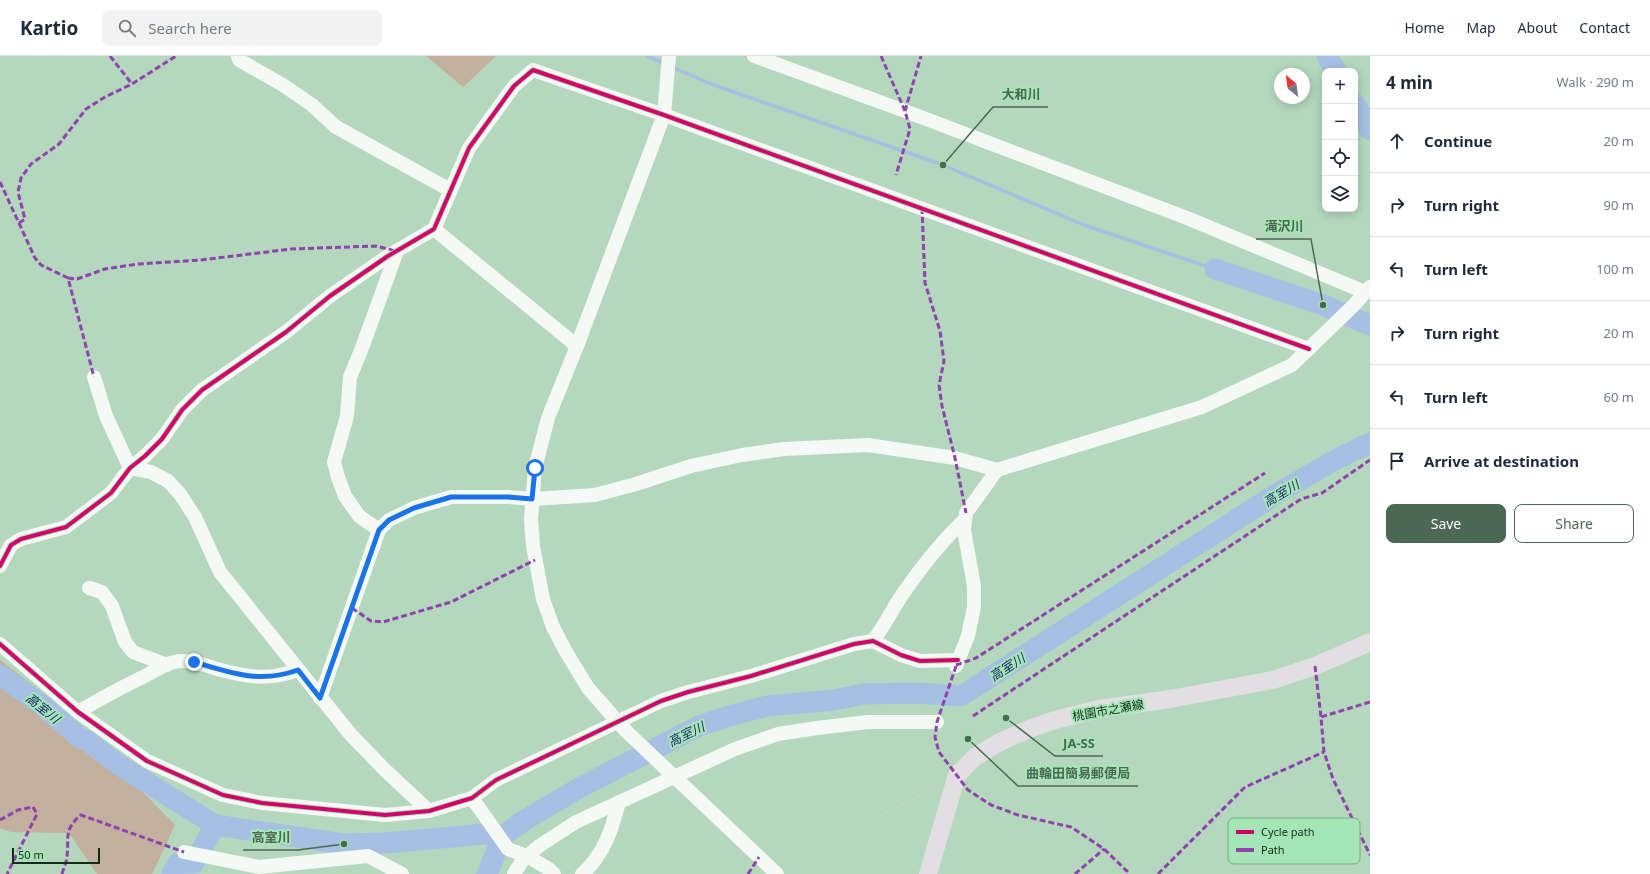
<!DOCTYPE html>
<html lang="en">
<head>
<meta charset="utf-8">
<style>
	body { margin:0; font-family:"Noto Sans","Noto Sans JP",sans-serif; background:#f2f2f3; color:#1f2937 }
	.controls { position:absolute; right:12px; top:12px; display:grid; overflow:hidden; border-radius:8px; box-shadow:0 2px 10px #0003 }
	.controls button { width:36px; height:36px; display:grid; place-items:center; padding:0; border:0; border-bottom:1px solid #e0e1e3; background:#fff; color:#1f2937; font:20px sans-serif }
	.compass { position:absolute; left:1274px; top:12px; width:36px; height:36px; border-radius:50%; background:#fff; box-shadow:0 2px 10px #0003; rotate:331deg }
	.scale { position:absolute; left:12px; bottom:10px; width:88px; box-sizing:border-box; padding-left:4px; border:2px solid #122c1a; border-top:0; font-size:11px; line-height:14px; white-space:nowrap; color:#122c1a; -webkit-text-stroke:3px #a5e6b6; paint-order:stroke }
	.stop { position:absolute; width:12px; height:12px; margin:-9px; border:3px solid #1a73e8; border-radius:50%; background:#fff }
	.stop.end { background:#1a73e8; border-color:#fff; box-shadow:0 1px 4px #0008 }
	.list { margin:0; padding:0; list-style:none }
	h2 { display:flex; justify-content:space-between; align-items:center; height:52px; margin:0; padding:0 16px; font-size:17px }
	h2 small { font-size:13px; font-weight:400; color:#747a83 }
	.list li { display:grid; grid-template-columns:26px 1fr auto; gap:12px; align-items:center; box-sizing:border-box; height:64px; padding:0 16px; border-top:1px solid #e0e1e3 }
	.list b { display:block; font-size:15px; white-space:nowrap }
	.list em { font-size:13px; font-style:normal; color:#747a83 }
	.actions { display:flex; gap:8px; padding:12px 16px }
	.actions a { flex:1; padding:9px 0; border:1px solid #4b6853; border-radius:8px; text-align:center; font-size:14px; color:#4b6853 }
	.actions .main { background:#4b6853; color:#fff }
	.icon { flex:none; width:22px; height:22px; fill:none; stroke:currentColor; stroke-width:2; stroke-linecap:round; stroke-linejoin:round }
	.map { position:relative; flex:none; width:1370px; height:818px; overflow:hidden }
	header { display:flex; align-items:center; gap:24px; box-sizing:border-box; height:56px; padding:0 20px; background:#fff; border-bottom:1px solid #e0e1e3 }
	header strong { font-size:19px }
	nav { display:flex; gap:22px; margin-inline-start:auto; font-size:14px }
	.search { width:280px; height:36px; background:#f2f2f3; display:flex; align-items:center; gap:10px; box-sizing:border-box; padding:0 14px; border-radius:8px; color:#747a83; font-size:15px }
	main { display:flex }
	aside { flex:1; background:#fff }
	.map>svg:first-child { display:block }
</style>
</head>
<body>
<header>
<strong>Kartio</strong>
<div class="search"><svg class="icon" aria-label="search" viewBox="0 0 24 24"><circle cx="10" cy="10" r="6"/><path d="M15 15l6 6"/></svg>Search here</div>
<nav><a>Home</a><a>Map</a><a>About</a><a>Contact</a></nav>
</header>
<main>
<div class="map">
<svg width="1370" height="818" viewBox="0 0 1370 818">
	<rect width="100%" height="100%" fill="#b4d7bd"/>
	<g fill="#c3b09e">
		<path d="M426,0H496L463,31Z"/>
		<path d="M0,604L59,650L175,769L152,818H97L69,777L11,776L0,772Z"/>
	</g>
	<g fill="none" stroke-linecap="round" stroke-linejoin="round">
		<g stroke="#a8bfe4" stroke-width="3.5">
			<path d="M647,0L665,8"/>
			<path d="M672,11L711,28L943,109L1084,169L1215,213"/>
		</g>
		<g stroke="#a8bfe4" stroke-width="21">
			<path d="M1327,0L1336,15"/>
			<path d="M1355,48L1370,74"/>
			<path d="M1215,213L1323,249L1370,269"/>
			<path d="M0,619L42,649L80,682L86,684L119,709L215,769L344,788L385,787L485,778L503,780L523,765L581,731L699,670L729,660L767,650L835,644L863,638L917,637L961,640L1281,435L1337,403L1370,387"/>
			<path d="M172,818L178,807H194L215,769"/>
			<path d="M487,818L503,780"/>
		</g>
		<path stroke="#c8d3ca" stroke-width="2" stroke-dasharray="4 2" stroke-linecap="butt" d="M879,761L938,729"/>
		<g stroke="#f4f9f5" stroke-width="14">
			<path d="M238,0L239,4L283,29L312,49L336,71L450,134"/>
			<path d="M669,0L664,59L577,290L548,362L535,412L531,463L533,490L543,543L553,571L565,594L588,632L626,675L777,818"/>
			<path d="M754,0L905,55L1187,162L1365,236"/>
			<path d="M434,173L577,290"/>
			<path d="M94,321L106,360L130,412L151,416L168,425L180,438L195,461L220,516L351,679L386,715L429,755"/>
			<path d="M379,474L359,460L345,440L338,421L334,406L347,360L350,321L362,292L397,195"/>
			<path d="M0,510L11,489L21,483L66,471L111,437L130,412L145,400L162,383L182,354L202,334L286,276L330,240L388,200L434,173L469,92L514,30L533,14L664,59L1309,293"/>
			<path d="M89,532L102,536L112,550L125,586L133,596L167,609"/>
			<path d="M873,585C885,569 893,552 904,536C922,510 942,485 965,463"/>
			<path d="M0,588L78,656L147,705L223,739L262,747L385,759L429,755L472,742L496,724L661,645L688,636L751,620L854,588L873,585L901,599L920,605L958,604"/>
			<path d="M956,610L968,580L974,551V530L964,474L966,457L997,414L1202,351L1292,309L1355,248L1370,231"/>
			<path d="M320,642L379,474L389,464L414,452L451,441H508L533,443L595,439L636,428L691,410L742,399L784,393L868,389L955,402L997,414"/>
			<path d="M78,656C100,643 122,631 145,620C156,614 169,605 182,605C194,605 206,609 217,613C247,621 268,625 298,614"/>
			<path d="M472,742L508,793L527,800L549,813L554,818"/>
			<path d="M184,796L259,811L368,800L402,818"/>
			<path d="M514,818L522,805L539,790L576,766L735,693L778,678L817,672L868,666H937"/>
			<path d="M582,818C604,799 612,773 619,746"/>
		</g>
		<path stroke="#e2dfe2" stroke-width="18" d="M928,818L957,719L975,701L1000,686L1029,673L1055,664L1099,653L1170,643L1273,624L1315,610L1370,586"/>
		<g stroke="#8e44ad" stroke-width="3" stroke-dasharray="6 3" stroke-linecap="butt">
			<path d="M110,0L132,28"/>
			<path d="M881,0L905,55L910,73L896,119"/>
			<path d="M905,55L921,0"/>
			<path d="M0,126L35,202L41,209L68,222L94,321"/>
			<path d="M922,152L925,227L940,275L944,305L939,329L942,350L955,402L966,457"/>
			<path d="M19,167L25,163L18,136L21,122L31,108L59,88L86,53L105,41L132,28L176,0"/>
			<path d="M68,222L77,223L105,213L138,208L201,204L291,193L376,190L396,195"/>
			<path d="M352,552L371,565L383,566L451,546L535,504"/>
			<path d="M956,609L976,602L1265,417"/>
			<path d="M956,610L937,666L935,681L939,696L968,734L991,749L1018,759L1071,771L1104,793L1130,818"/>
			<path d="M1315,610L1321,661"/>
			<path d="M1370,646L1321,661L1324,696L1333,723L1370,799"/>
			<path d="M973,660L1301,443L1322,437L1370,404"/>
			<path d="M0,764L18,754L33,751L37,758L7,818"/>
			<path d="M62,818C63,814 65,810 66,806C71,785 61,775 81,759L184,796"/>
			<path d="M748,818L759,801"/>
			<path d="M1075,818L1104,793"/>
			<path d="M1158,818L1245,731L1324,696"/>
		</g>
		<g stroke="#a5e6b6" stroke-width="6">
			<g id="cycleway">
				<path d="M0,510L11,489L21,483L66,471L111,437L130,412L145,400L162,383L182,354L202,334L286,276L330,240L388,200L434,173L469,92L514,30L533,14L664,59L1309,293"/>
				<path d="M0,588L78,656L147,705L223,739L262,747L385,759L429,755L472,742L496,724L661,645L688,636L751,620L854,588L873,585L901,599L920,605L958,604"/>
			</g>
		</g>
		<use href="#cycleway" stroke="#d6006c" stroke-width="4"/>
	</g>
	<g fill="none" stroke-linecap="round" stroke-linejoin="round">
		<path stroke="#1a73e8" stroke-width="5" d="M194,606C232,617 259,628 298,614L320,642L379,474L389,464L414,452L451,441H508L532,443L535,412"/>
	</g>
	<g text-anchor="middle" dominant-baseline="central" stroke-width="4" stroke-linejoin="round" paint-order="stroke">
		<g font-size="12" fill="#122c1a" stroke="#a5e6b6">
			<text transform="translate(1108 654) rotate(-10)">桃園市之瀬線</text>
		</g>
		<g font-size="13" font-style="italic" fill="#222b73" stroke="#a5e6b6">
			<text transform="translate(1281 437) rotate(-31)">高室川</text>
			<text transform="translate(1007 611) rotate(-33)">高室川</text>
			<text transform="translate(43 652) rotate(39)">高室川</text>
			<text transform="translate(686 678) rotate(-26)">高室川</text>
		</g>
	</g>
	<rect x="1228" y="762" width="132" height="46" rx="6" fill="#a5e6b6" stroke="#79ae87" stroke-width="1"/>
	<rect x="1236" y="774" width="18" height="4" fill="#d6006c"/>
	<rect x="1236" y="792" width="18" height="4" fill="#8e44ad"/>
	<g font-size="11" fill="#122c1a">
		<text x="1261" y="780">Cycle path</text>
		<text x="1261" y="798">Path</text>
	</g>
	<path fill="none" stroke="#4b6853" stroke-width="1.5" d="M943 109L993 51H1048M1323 249L1311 183H1256M1006 662L1055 700H1103M968 683L1018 730H1138M344 788L298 794H243"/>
	<g fill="#4b6853" stroke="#a5e6b6" stroke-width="1.5">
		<circle cx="943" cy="109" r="4"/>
		<circle cx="1323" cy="249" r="4"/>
		<circle cx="1006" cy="662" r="4"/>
		<circle cx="968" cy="683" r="4"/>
		<circle cx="344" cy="788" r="4"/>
	</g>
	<g font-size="13" text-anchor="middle" font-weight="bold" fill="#4b6853" stroke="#a5e6b6" stroke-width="4" stroke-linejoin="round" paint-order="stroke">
		<text x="1021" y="43">大和川</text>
		<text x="1284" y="175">滝沢川</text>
		<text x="1079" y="692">JA-SS</text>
		<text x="1078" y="722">曲輪田簡易郵便局</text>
		<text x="271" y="786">高室川</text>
	</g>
</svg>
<div class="controls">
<button>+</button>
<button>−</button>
<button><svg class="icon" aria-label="locate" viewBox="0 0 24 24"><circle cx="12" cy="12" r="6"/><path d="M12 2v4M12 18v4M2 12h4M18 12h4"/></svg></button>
<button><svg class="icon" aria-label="layers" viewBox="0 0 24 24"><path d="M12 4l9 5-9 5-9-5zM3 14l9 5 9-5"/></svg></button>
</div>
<svg class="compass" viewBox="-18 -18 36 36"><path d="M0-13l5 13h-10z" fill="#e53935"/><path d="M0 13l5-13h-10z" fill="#747a83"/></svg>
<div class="scale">50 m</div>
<div class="stop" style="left:535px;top:412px"></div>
<div class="stop end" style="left:194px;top:606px"></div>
</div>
<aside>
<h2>4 min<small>Walk · 290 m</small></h2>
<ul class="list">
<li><svg class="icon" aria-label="ahead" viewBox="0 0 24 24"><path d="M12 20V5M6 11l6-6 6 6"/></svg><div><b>Continue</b></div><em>20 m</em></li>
<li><svg class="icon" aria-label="right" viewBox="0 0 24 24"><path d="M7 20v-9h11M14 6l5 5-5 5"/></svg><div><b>Turn right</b></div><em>90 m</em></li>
<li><svg class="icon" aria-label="left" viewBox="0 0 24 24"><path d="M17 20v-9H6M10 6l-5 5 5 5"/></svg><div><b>Turn left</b></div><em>100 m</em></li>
<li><svg class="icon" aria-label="right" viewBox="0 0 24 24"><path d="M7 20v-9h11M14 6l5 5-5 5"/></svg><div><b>Turn right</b></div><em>20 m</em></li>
<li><svg class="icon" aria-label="left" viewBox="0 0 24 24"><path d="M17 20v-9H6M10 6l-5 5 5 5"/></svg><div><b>Turn left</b></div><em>60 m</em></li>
<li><svg class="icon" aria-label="arrive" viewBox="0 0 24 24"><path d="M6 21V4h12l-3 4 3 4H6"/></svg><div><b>Arrive at destination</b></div></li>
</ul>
<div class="actions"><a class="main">Save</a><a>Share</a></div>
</aside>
</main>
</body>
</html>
